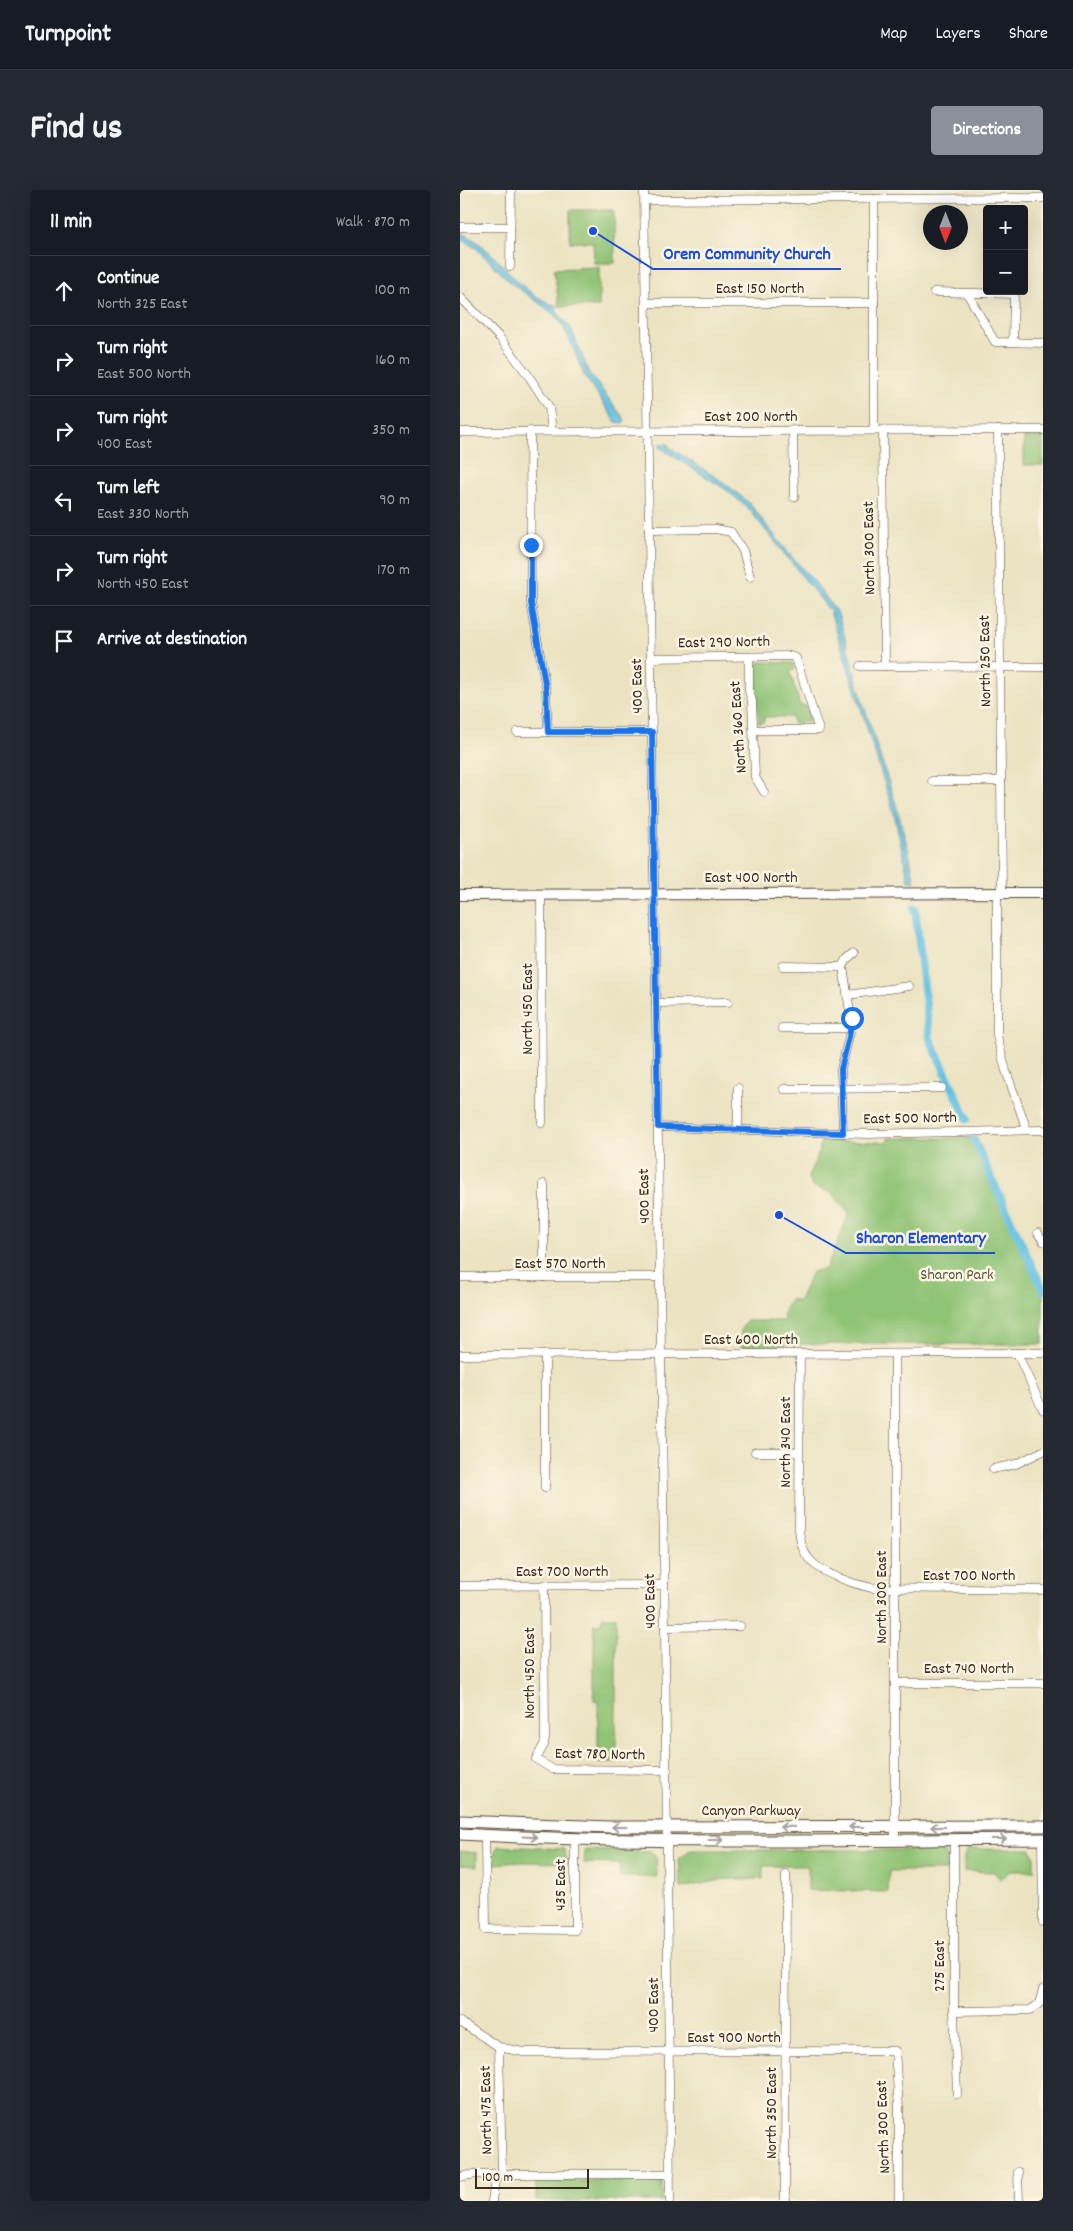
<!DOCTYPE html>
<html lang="en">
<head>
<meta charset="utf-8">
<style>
	body { margin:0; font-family:Dekko,sans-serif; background:#242831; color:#f1f3f6 }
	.controls { position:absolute; right:15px; top:15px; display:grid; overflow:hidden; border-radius:5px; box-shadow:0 5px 20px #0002 }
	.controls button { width:45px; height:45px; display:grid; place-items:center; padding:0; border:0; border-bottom:1px solid #363941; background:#171b24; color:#f1f3f6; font:25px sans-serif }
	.compass { position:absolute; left:463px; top:15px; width:45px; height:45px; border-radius:50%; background:#171b24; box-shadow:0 5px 20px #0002; rotate:180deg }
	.scale { position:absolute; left:15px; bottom:12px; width:114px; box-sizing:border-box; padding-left:5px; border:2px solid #3b2a1e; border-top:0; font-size:14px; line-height:18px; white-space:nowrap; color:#3b2a1e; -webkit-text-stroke:4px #fcf5e5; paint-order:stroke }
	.stop { position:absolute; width:15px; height:15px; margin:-11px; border:4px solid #1a73e8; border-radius:50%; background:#fff }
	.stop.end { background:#1a73e8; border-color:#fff; box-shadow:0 1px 5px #0008 }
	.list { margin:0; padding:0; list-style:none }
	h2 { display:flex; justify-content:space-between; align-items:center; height:65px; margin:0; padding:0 20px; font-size:21px }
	h2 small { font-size:16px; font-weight:400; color:#9ea1a6 }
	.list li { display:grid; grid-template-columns:32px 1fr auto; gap:15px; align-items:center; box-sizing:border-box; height:70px; padding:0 20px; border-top:1px solid #363941 }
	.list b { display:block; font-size:19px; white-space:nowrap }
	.list p { margin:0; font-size:16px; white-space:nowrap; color:#9ea1a6 }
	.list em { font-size:16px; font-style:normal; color:#9ea1a6 }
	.icon { flex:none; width:28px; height:28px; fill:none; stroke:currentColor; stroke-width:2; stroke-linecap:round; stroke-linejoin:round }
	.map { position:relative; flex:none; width:583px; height:2011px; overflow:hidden; border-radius:5px }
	header { display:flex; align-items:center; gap:30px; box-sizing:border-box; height:70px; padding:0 25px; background:#171b24; border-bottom:1px solid #363941 }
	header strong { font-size:24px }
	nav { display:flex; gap:28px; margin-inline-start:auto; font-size:18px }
	.intro { display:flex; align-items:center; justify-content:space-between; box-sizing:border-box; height:120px; padding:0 30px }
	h1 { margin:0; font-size:35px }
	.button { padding:12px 22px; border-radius:5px; background:#8c9099; color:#fff; font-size:18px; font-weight:700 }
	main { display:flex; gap:30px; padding:0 30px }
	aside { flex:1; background:#171b24; border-radius:5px; box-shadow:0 5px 20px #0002 }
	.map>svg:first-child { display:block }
</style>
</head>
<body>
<header>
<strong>Turnpoint</strong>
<nav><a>Map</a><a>Layers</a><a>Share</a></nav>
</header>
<div class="intro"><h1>Find us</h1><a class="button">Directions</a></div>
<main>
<aside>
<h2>11 min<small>Walk · 870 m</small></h2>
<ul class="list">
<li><svg class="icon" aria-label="ahead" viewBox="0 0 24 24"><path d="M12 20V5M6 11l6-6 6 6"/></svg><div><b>Continue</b><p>North 325 East</p></div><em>100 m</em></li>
<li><svg class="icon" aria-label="right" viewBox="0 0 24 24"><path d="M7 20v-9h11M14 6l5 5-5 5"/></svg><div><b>Turn right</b><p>East 500 North</p></div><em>160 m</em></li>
<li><svg class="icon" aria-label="right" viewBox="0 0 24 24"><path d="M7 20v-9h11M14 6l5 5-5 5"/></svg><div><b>Turn right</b><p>400 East</p></div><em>350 m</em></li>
<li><svg class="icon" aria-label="left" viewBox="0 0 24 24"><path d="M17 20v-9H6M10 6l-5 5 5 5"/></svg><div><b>Turn left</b><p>East 330 North</p></div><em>90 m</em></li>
<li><svg class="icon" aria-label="right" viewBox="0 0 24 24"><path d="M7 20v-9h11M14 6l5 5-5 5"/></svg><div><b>Turn right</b><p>North 450 East</p></div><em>170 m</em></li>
<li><svg class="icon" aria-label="arrive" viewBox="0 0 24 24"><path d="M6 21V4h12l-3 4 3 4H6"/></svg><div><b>Arrive at destination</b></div></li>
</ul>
</aside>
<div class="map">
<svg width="583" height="2011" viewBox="0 0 583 2011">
	<rect width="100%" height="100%" fill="#fcf5e5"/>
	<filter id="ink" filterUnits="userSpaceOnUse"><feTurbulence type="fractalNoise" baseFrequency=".02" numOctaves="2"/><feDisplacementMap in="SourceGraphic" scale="10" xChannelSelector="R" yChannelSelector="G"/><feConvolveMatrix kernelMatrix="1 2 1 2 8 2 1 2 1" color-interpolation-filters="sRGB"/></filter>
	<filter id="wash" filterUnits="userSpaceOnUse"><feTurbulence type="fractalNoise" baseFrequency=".0096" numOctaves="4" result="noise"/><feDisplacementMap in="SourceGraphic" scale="20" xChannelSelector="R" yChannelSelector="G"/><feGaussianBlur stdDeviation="1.12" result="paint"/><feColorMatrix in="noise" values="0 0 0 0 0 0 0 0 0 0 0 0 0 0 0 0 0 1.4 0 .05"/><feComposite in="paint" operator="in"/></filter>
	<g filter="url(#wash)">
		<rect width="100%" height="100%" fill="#ebe3c1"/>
		<g fill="#8fc374" stroke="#657649">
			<path d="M110,20H154L155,73H134L133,52H110Z"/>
			<path d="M139,77V117L99,116L94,79Z"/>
			<rect x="564" y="247" width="19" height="28"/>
			<path d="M300,472L333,473L335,479L330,482L340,515L346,516L350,528L349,532L333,533L332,527H304V532L299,533L294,477Z"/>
			<path d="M428,948H510L583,1105V1154H324V1157H281V1139L287,1131H324L323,1123L331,1109L338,1112L352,1082L366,1079L389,1024L372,1003L352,996L348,987L359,962L361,951L428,952Z"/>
			<path d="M142,1427H156V1573H138V1512L134,1511V1434H142Z"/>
			<path d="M38,1656L104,1659L108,1673L60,1672L34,1674V1664Z"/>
			<path d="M507,1659H571L574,1667V1681H550L541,1690L534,1682L504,1681V1667Z"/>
			<path d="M125,1660L191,1662L196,1667L197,1687H159L160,1674L124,1673Z"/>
			<path d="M230,1660H483L487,1667V1681H429L428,1702L348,1700V1676H303V1689H266L221,1698L219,1669Z"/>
			<path d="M0,1661L17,1663V1676L0,1675Z"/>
			<rect x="76" y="1991" width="126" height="20"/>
		</g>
		<g fill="#63c1e2" stroke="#4f7680">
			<path d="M0,42C38,58 56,104 97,116L96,121L111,138L129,183L165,230L163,233L156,232L124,185L110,150L100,131L91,122L50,92L16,58L0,49Z"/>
			<path d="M201,253L208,254L209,257L266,294L290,314L330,365L354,391L378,424L403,513L436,615L448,659L455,692L449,691L434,623L370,421L288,318L265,299L199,257Z"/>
		</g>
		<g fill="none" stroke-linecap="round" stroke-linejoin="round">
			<g stroke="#63c1e2" stroke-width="8">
				<path d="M455,718L470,849L507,929"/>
				<path d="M514,950L583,1100"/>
			</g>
		</g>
	</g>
	<g filter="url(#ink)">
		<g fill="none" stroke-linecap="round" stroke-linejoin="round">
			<g stroke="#554636" stroke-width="9">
				<g id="minor">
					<path d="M184,0L205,1437L210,2011"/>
					<path d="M185,10L583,8"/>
					<path d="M0,37H50"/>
					<path d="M50,77L51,0"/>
					<path d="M474,102L554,104"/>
					<path d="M507,103L535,152L583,153"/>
					<path d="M0,107L40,148L68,185L89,217L92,241"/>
					<path d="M186,113H414"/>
					<path d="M553,152L554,101"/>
					<path d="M333,240L334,307"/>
					<path d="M414,240V9"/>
					<path d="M423,240L425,476"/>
					<path d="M538,240L542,703"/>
					<path d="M70,241L71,413L86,499L88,542"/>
					<path d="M0,242L583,240"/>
					<path d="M189,340L256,339L271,342L283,361L290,387"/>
					<path d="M289,467V501L292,511L295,587L304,602"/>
					<path d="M191,468L330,466L336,468L359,540H294"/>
					<path d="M400,476L583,477"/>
					<path d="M57,542H192"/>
					<path d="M472,591H541"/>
					<path d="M537,703V846L546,881L567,940"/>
					<path d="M81,705L82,933"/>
					<path d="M323,776L383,777"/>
					<path d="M388,805L449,796"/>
					<path d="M196,813L268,812"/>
					<path d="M322,838H391"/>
					<path d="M324,899L482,898"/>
					<path d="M198,937L406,944L583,940"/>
					<path d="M278,939V898"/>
					<path d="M383,943L381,879L391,838V828L383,777L387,769L394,763"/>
					<path d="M84,994V1087"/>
					<path d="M578,1043L583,1051"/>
					<path d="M0,1087H200"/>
					<path d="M557,1163L583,1220"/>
					<path d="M340,1164L339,1340C340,1350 342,1361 349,1369C361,1384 394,1394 412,1398L583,1400"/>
					<path d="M0,1165L583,1163"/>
					<path d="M295,1262H339"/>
					<path d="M533,1279L556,1274L583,1261"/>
					<path d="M85,1298V1165"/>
					<path d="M84,1395L85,1548L84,1555L76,1569L92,1579L207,1580"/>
					<path d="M0,1396L204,1395"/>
					<path d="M205,1437L280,1436"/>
					<path d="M436,1493H583"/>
					<path d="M25,1645L26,1739L115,1740V1649"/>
					<path d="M494,1649V1821L497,1904"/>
					<path d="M582,1649L583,1732"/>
					<path d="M435,1650V1164"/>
					<path d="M494,1821L570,1820L579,1814L583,1799"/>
					<path d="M0,1832L39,1857L63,1862L435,1861L439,1918V2011"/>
					<path d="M39,1857L42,1984"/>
					<path d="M558,1982L559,2011"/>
					<path d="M0,1987L15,1984H210"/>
					<path d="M32,2011L36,1984"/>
					<path d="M325,2011L326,1685"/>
				</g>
			</g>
			<g stroke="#554636" stroke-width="12">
				<path id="major" d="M0,705L583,703"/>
			</g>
			<g stroke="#554636" stroke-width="13">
				<g id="highway">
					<path d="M0,1631L149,1637L583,1636"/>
					<path d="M0,1644C194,1655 389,1650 583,1649"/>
				</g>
			</g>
			<use href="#minor" stroke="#fff" stroke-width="8"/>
			<use href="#major" stroke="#fff" stroke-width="10"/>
			<use href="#highway" stroke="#fff" stroke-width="11"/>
		</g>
		<defs><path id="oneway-shaft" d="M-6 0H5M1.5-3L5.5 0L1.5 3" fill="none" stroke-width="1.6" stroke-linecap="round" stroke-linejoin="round" transform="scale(1.25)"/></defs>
		<g stroke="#a79f9a">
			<use href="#oneway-shaft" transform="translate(159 1637) rotate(180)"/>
			<use href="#oneway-shaft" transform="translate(327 1637) rotate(179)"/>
			<use href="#oneway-shaft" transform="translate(396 1637) rotate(180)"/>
			<use href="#oneway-shaft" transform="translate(478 1637) rotate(180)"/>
			<use href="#oneway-shaft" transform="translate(70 1647) rotate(3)"/>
			<use href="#oneway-shaft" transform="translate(539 1649)"/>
			<use href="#oneway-shaft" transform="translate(256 1650)"/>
		</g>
	</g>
	<g fill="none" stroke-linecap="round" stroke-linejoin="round" filter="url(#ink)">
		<path stroke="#1a73e8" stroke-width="6" d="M71,355V413L86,499L88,542H192L198,937L383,943L381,879L389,847L392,828"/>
	</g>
	<g text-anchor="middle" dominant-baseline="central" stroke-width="5" stroke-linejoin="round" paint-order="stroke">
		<g font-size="16" fill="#3b2a1e" stroke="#fcf5e5">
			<text x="300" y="99">East 150 North</text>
			<text x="291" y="227">East 200 North</text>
			<text transform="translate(410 358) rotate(-91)">North 300 East</text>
			<text transform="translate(264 453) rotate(-1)">East 290 North</text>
			<text transform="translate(526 471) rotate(-91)">North 250 East</text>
			<text transform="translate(178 496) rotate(-91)">400 East</text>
			<text transform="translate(279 537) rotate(-94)">North 360 East</text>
			<text x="291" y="688">East 400 North</text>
			<text transform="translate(68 819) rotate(-90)">North 450 East</text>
			<text transform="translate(450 929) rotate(-1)">East 500 North</text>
			<text transform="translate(185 1006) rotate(-91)">400 East</text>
			<text x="100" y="1074">East 570 North</text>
			<text x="291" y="1150">East 600 North</text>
			<text transform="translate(326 1252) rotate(-90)">North 340 East</text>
			<text x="102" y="1382">East 700 North</text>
			<text x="509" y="1386">East 700 North</text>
			<text transform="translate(422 1407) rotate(-90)">North 300 East</text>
			<text transform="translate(191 1411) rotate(-91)">400 East</text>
			<text x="509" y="1479">East 740 North</text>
			<text transform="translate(70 1483) rotate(-90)">North 450 East</text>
			<text transform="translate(140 1565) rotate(1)">East 780 North</text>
			<text x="291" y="1621">Canyon Parkway</text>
			<text transform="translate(101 1695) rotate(-90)">435 East</text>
			<text transform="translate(480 1776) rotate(-90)">275 East</text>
			<text transform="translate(194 1815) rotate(-90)">400 East</text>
			<text x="274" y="1848">East 900 North</text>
			<text transform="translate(27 1920) rotate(-91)">North 475 East</text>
			<text transform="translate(312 1923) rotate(-90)">North 350 East</text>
			<text transform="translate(424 1937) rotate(-92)">North 300 East</text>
		</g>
		<g font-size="16" fill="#545838" stroke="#fcf5e5">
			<text x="497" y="1085">Sharon Park</text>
		</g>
	</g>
	<path fill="none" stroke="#1d4ed8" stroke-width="2" d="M133 41L193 79H381M319 1025L386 1063H535"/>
	<g fill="#1d4ed8" stroke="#fcf5e5" stroke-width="2">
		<circle cx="133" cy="41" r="5"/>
		<circle cx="319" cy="1025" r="5"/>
	</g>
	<g font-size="18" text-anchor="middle" font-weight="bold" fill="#1d4ed8" stroke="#fcf5e5" stroke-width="5" stroke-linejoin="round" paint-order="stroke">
		<text x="287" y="69">Orem Community Church</text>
		<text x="461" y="1053">Sharon Elementary</text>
	</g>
</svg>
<div class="controls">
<button>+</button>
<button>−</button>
</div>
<svg class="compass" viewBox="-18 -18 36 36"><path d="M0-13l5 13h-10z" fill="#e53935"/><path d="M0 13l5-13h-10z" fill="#9ea1a6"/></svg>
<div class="scale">100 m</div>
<div class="stop" style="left:392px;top:828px"></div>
<div class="stop end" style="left:71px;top:355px"></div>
</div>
</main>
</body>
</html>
